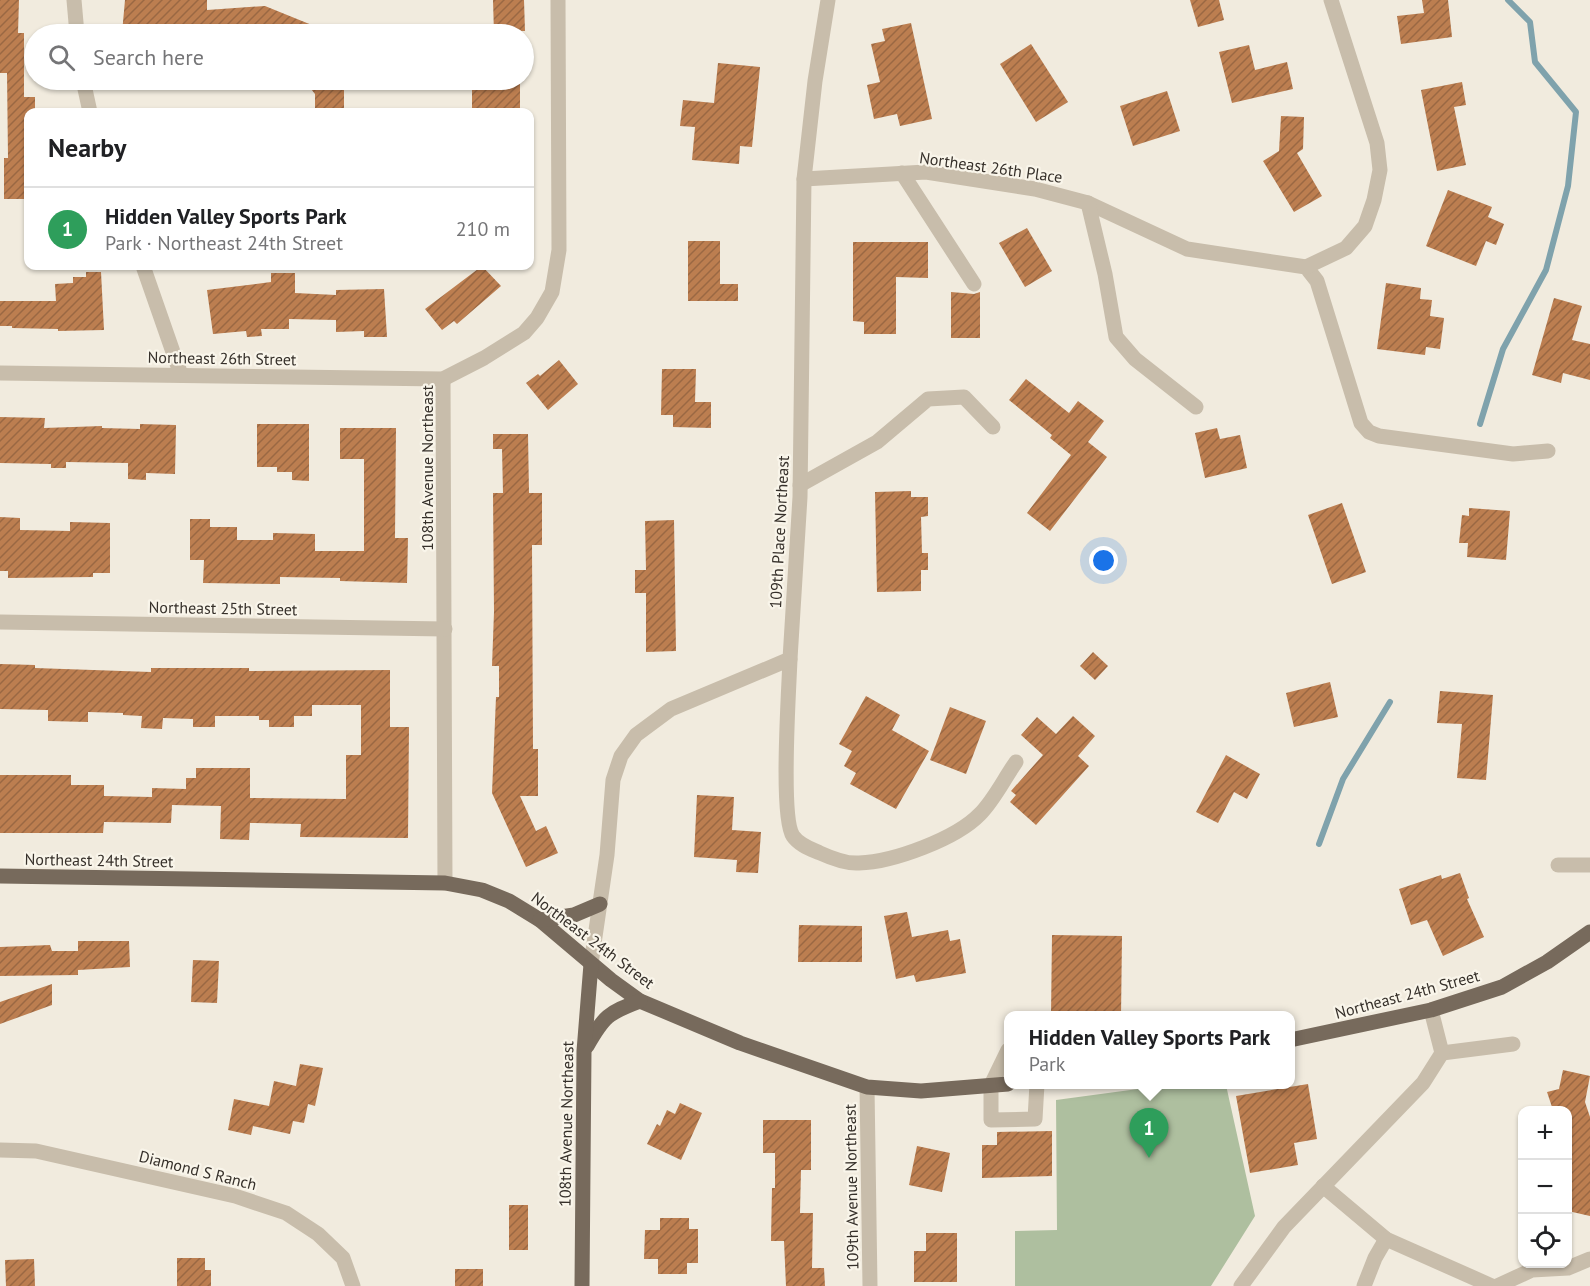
<!DOCTYPE html>
<html lang="en">
<head>
<meta charset="utf-8">
<style>
	body { margin:0; font-family:"PT Sans",sans-serif; background:#f6f6f6; color:#202124 }
	.controls { position:absolute; right:18px; bottom:18px; display:grid; overflow:hidden; border-radius:12px; box-shadow:0 2px 4px #0004 }
	.controls button { width:54px; height:54px; display:grid; place-items:center; padding:0; border:0; border-bottom:2px solid #e0e0e0; background:#fff; color:#202124; font:30px sans-serif }
	.you { position:absolute; left:1104px; top:561px; width:21px; height:21px; margin:-15px; border:4px solid #fff; border-radius:50%; background:#1a73e8; box-shadow:0 0 0 9px #1a73e833 }
	.badge { display:grid; place-items:center; width:39px; height:39px; border-radius:50%; background:#7c3aed; color:#fff; font-size:20px; font-weight:700 }
	.pin { position:absolute; translate:-50% -50px; filter:drop-shadow(0 2px 3px #0008) }
	.pin::after { content:''; position:absolute; top:32px; width:21px; height:18px; background:inherit; clip-path:polygon(0 0,100% 0,50% 100%) }
	.popup { position:absolute; left:1004px; top:1011px; width:291px; height:78px; box-sizing:border-box; display:grid; place-content:center; border-radius:12px; background:#fff; filter:drop-shadow(0 2px 4px #0005); font-size:20px; white-space:nowrap; color:#757577 }
	.popup b { font-size:22px; color:#202124 }
	.popup::after { content:''; position:absolute; left:50%; top:100%; margin-left:-12px; border:12px solid transparent; border-top-color:#fff }
	.list { margin:0; padding:0; list-style:none }
	h2 { display:flex; justify-content:space-between; align-items:center; height:78px; margin:0; padding:0 24px; font-size:26px }
	h2 small { font-size:20px; font-weight:400; color:#757577 }
	.list li { display:grid; grid-template-columns:39px 1fr auto; gap:18px; align-items:center; box-sizing:border-box; height:84px; padding:0 24px; border-top:2px solid #e0e0e0 }
	.list b { display:block; font-size:22px; white-space:nowrap }
	.list p { margin:0; font-size:20px; white-space:nowrap; color:#757577 }
	.list em { font-size:20px; font-style:normal; color:#757577 }
	.icon { flex:none; width:33px; height:33px; fill:none; stroke:currentColor; stroke-width:2; stroke-linecap:round; stroke-linejoin:round }
	.map { position:relative; flex:none; width:1590px; height:1286px; overflow:hidden }
	.search { position:absolute; background:#fff; box-shadow:0 2px 4px #0004; left:24px; top:24px; width:510px; height:66px; display:flex; align-items:center; gap:15px; box-sizing:border-box; padding:0 21px; border-radius:33px; color:#757577; font-size:22px }
	.panel { position:absolute; background:#fff; box-shadow:0 2px 4px #0004; left:24px; top:108px; width:510px; height:162px; border-radius:12px }
	.map>svg:first-child { display:block }
</style>
</head>
<body>
<div class="map">
<svg width="1590" height="1286" viewBox="0 0 1590 1286">
	<defs>
		<pattern id="building-hatch" width="6" height="6" patternUnits="userSpaceOnUse" patternTransform="scale(1.5)"><rect width="6" height="6" fill="#bc7e50"/><path d="M-1 1l2-2M0 6l6-6M5 7l2-2" fill="none" stroke="#9a6843"/></pattern>
	</defs>
	<rect width="100%" height="100%" fill="#f1ebde"/>
	<path fill="#aebf9f" d="M1175,1084L1226,1085L1255,1216L1211,1286H1015V1231L1057,1230L1056,1100Z"/>
	<g fill="none" stroke-linecap="round" stroke-linejoin="round">
		<g stroke="#7fa2ac" stroke-width="6">
			<path d="M1480,424L1503,349L1546,270L1568,186L1576,112L1535,62L1530,22L1508,0"/>
			<path d="M1319,844L1343,779L1390,702"/>
		</g>
	</g>
	<g fill="url(#building-hatch)">
		<path d="M0,0H19L18,33H24V97H35V112H28V199H4V158H8L7,73H0Z"/>
		<path d="M125,0H207V10L265,6L334,34L122,33Z"/>
		<path d="M493,0H524L525,31H520V34H494Z"/>
		<path d="M1190,0H1219L1224,20L1198,27Z"/>
		<path d="M1422,0H1448L1452,37L1401,44L1397,16L1424,13Z"/>
		<path d="M911,23L932,119L900,126L897,114L874,119L867,85L880,82L871,44L885,41L882,29Z"/>
		<path d="M1031,44L1068,102L1036,122L1000,64Z"/>
		<path d="M1249,45L1255,70L1287,62L1293,89L1232,103L1219,52Z"/>
		<path d="M718,63L760,67L752,147L740,146L739,164L692,160L695,127L680,126L683,100L714,103Z"/>
		<path d="M304,80H338L344,86V112H315V94Z"/>
		<rect x="472" y="80" width="48" height="32"/>
		<path d="M1462,82L1466,105L1454,107L1466,165L1437,171L1421,90Z"/>
		<path d="M1167,91L1180,131L1133,146L1120,106Z"/>
		<path d="M1281,116L1304,117L1303,149L1297,153L1322,196L1294,212L1263,161L1279,151Z"/>
		<path d="M1448,190L1492,207L1488,217L1504,224L1496,245L1486,241L1476,266L1426,246Z"/>
		<path d="M1027,228L1052,271L1025,287L999,243Z"/>
		<path d="M688,241H720V284H738V301H688Z"/>
		<path d="M853,242H928V278L896,277V334H864V322L853,321Z"/>
		<path d="M482,266L501,286L457,324L454,321L442,330L425,309Z"/>
		<path d="M86,272H101L104,330L58,331V329L12,328V326H0V301H56L55,284L73,283V277H86Z"/>
		<path d="M271,273H295V293L336,295V290L384,289L387,337H364V331L336,332V320L289,319V329H261L262,336L247,337L246,331L213,334L207,290L271,282Z"/>
		<path d="M1386,283L1421,288L1420,299L1432,300L1430,316L1444,318L1440,349L1426,347L1425,355L1377,349Z"/>
		<path d="M951,292L974,294L980,292V338H951Z"/>
		<path d="M1554,298L1582,306L1572,340L1590,344V380L1563,373L1561,383L1532,375Z"/>
		<path d="M559,360L578,384L548,410L526,383L538,374L540,376Z"/>
		<path d="M662,369H696L695,402H711V428L673,427V415H661Z"/>
		<path d="M1026,379L1069,413L1078,401L1104,421L1088,442L1107,457L1050,531L1027,513L1071,455L1050,438L1052,435L1009,400Z"/>
		<path d="M0,417L45,418L44,428L102,426V428L140,429V424L176,425L175,474L146,473V480L128,479V463L66,462V468H51V464L0,463Z"/>
		<path d="M257,424H309V481L292,480V472H277V467H257Z"/>
		<path d="M340,428H396L395,538H408L407,583L340,581V578L280,577V584L203,583L204,560H190V519H210V527H237V540H273V533L315,534V551H364V459H340Z"/>
		<path d="M1217,428L1220,439L1240,435L1247,468L1205,478L1195,433Z"/>
		<path d="M493,434H528L529,493H542V545H532L533,749H538V796H520L536,831L546,826L558,853L526,867L492,793L496,697H499V666H492L494,612L493,493H503L502,449H493Z"/>
		<path d="M911,491V497H928V516L921,517L922,553H928V570H921V591L877,592L875,492Z"/>
		<path d="M1342,503L1366,572L1332,584L1308,515Z"/>
		<path d="M1469,508L1510,511L1506,560L1467,557L1468,543H1459L1462,515L1469,516Z"/>
		<path d="M0,517L20,518V530L70,531V522L110,523V573H93V577L8,578V571H0Z"/>
		<path d="M674,520L676,651L646,652V593H635V570H646L645,521Z"/>
		<path d="M1093,652L1108,666L1095,680L1080,666Z"/>
		<path d="M0,664L35,665V668L151,672V668H249V671L390,670V727H409L408,838L300,837L301,824L250,823L249,840L220,839L221,806L172,805L171,823L104,822L103,833H0V775H71V785H104V796L152,797V788L186,789V778H196V768H250V798L346,799V755H361V705H312V716H294V727H269V720H259V716H215V727H193V719L163,718L162,729L141,728L142,716L123,715V713L88,712V722L48,721V710L0,709Z"/>
		<path d="M1330,682L1338,717L1294,727L1286,693Z"/>
		<path d="M1440,691L1493,695L1486,780L1457,778L1462,724L1437,723Z"/>
		<path d="M866,696L900,715L892,730L929,751L896,809L850,784L856,773L844,766L852,751L839,744Z"/>
		<path d="M950,707L986,721L966,774L930,760Z"/>
		<path d="M1073,716L1095,736L1078,756L1089,766L1036,825L1010,802L1016,795L1011,791L1043,755L1021,735L1037,717L1056,734Z"/>
		<path d="M1226,755L1260,774L1247,799L1234,792L1218,823L1196,812Z"/>
		<path d="M697,795L734,797L732,830L761,832L758,873L736,872L737,860L694,857Z"/>
		<path d="M1460,873L1469,898L1467,899L1484,937L1443,956L1427,920L1411,925L1399,889L1441,875L1442,879Z"/>
		<path d="M907,912L912,937L948,930L950,941L960,939L966,973L916,982L914,975L896,979L884,916Z"/>
		<path d="M799,925L862,926V962H798Z"/>
		<path d="M1052,935L1122,936L1121,1016H1051Z"/>
		<path d="M78,941H129L130,967L78,970V975L0,976V947L50,945L52,951H78Z"/>
		<path d="M193,960L219,961L217,1003L191,1002Z"/>
		<path d="M52,984V1005L0,1024V1002Z"/>
		<path d="M300,1064L323,1068L315,1106L308,1104L304,1123L293,1121L290,1134L253,1126L251,1135L228,1130L234,1099L269,1106L274,1081L296,1086Z"/>
		<path d="M1563,1070L1590,1076L1585,1102L1590,1117V1216L1568,1211V1110H1553L1547,1092L1559,1089Z"/>
		<path d="M1308,1084L1317,1139L1294,1143L1298,1165L1250,1173L1236,1096Z"/>
		<path d="M680,1103L702,1113L681,1160L647,1144L657,1124L660,1126L667,1110L675,1114Z"/>
		<path d="M763,1120H811V1170H801L800,1213H813L812,1268H824L825,1286H786L784,1241H771L772,1188H775V1153H763Z"/>
		<path d="M1052,1131V1176L982,1178V1145H997V1132Z"/>
		<path d="M917,1146L950,1153L942,1192L909,1185Z"/>
		<rect x="509" y="1205" width="19" height="45"/>
		<path d="M660,1218H689V1229H698V1263H687V1274H658V1259H644L645,1230H660Z"/>
		<path d="M926,1233H957V1282H914V1251H926Z"/>
		<path d="M177,1258H205V1270H211V1286H177Z"/>
		<path d="M34,1259L35,1286H6L5,1260Z"/>
		<rect x="455" y="1269" width="28" height="17"/>
	</g>
	<g fill="none" stroke-linecap="round" stroke-linejoin="round">
		<g stroke="#c8bdab" stroke-width="15">
			<path d="M74,0L77,34"/>
			<path d="M83,80L90,112"/>
			<path d="M902,173L974,284"/>
			<path d="M804,179L926,172L1035,189L1088,203L1187,249L1306,267L1317,281L1361,423L1369,432L1379,436L1513,454L1548,451"/>
			<path d="M1088,203L1105,274L1116,337L1135,359L1196,407"/>
			<path d="M143,266L181,375"/>
			<path d="M1306,267L1346,248L1365,226L1374,200L1380,170L1377,143L1331,0"/>
			<path d="M0,373L443,379L484,358L524,333L537,318L552,292L559,250L558,0"/>
			<path d="M443,379L445,883"/>
			<path d="M800,485L877,442L928,399L964,397L993,427"/>
			<path d="M0,622L445,629"/>
			<path d="M790,659C789,689 780,817 793,836C799,845 811,849 820,853C831,858 847,864 859,863C893,862 956,839 980,814C994,800 1004,779 1016,762"/>
			<path d="M1558,865H1590"/>
			<path d="M591,964L607,855L613,780L621,756L636,735L671,709L790,659L800,497L804,179L815,81L828,0"/>
			<path d="M1008,1050L991,1085V1120L1035,1119L1037,1084"/>
			<path d="M1442,1053L1513,1044"/>
			<path d="M867,1087L870,1286"/>
			<path d="M0,1150L36,1151L235,1196L286,1213L318,1234L343,1258L353,1286"/>
			<path d="M1323,1186L1386,1239L1492,1286"/>
			<path d="M1241,1286L1284,1227L1423,1083L1442,1053L1431,1010"/>
			<path d="M1364,1286L1375,1258L1386,1239"/>
			<path d="M1497,1286L1532,1270L1568,1268L1590,1259"/>
		</g>
		<g stroke="#776a5c" stroke-width="15">
			<path d="M0,876L445,883L482,890L509,901L540,920L611,980L640,1001L740,1043L867,1087L921,1091L1008,1084"/>
			<path d="M540,920L574,915L600,904"/>
			<path d="M1290,1040L1431,1010L1502,987L1547,962L1590,932"/>
			<path d="M587,1046C604,1016 608,1013 640,1001"/>
			<path d="M582,1286L584,1051L591,964"/>
		</g>
	</g>
	<g text-anchor="middle" dominant-baseline="central" stroke-width="4.5" stroke-linejoin="round" paint-order="stroke">
		<g font-size="16" fill="#36302a" stroke="#f9f5ea">
			<text transform="translate(991 167) rotate(8)">Northeast 26th Place</text>
			<text transform="translate(222 358) rotate(1)">Northeast 26th Street</text>
			<text transform="translate(427 468) rotate(-90)">108th Avenue Northeast</text>
			<text transform="translate(779 532) rotate(-87)">109th Place Northeast</text>
			<text transform="translate(223 608) rotate(1)">Northeast 25th Street</text>
			<text transform="translate(99 860) rotate(1)">Northeast 24th Street</text>
			<text transform="translate(593 940) rotate(37)">Northeast 24th Street</text>
			<text transform="translate(1407 994) rotate(-15)">Northeast 24th Street</text>
			<text transform="translate(566 1124) rotate(-89)">108th Avenue Northeast</text>
			<text transform="translate(198 1170) rotate(14)">Diamond S Ranch</text>
			<text transform="translate(851 1187) rotate(-91)">109th Avenue Northeast</text>
		</g>
	</g>
</svg>
<div class="controls">
<button>+</button>
<button>−</button>
<button><svg class="icon" aria-label="locate" viewBox="0 0 24 24"><circle cx="12" cy="12" r="6"/><path d="M12 2v4M12 18v4M2 12h4M18 12h4"/></svg></button>
</div>
<div class="you"></div>
<div class="pin badge" style="left:1149px;top:1158px;background:#2e9e5b">1</div>
<div class="popup"><b>Hidden Valley Sports Park</b>Park</div>
<div class="search"><svg class="icon" aria-label="search" viewBox="0 0 24 24"><circle cx="10" cy="10" r="6"/><path d="M15 15l6 6"/></svg>Search here</div>
<section class="panel">
<h2>Nearby<small></small></h2>
<ul class="list">
<li><span class="badge" style="background:#2e9e5b">1</span><div><b>Hidden Valley Sports Park</b><p>Park · Northeast 24th Street</p></div><em>210 m</em></li>
</ul>
</section>
</div>
</body>
</html>
